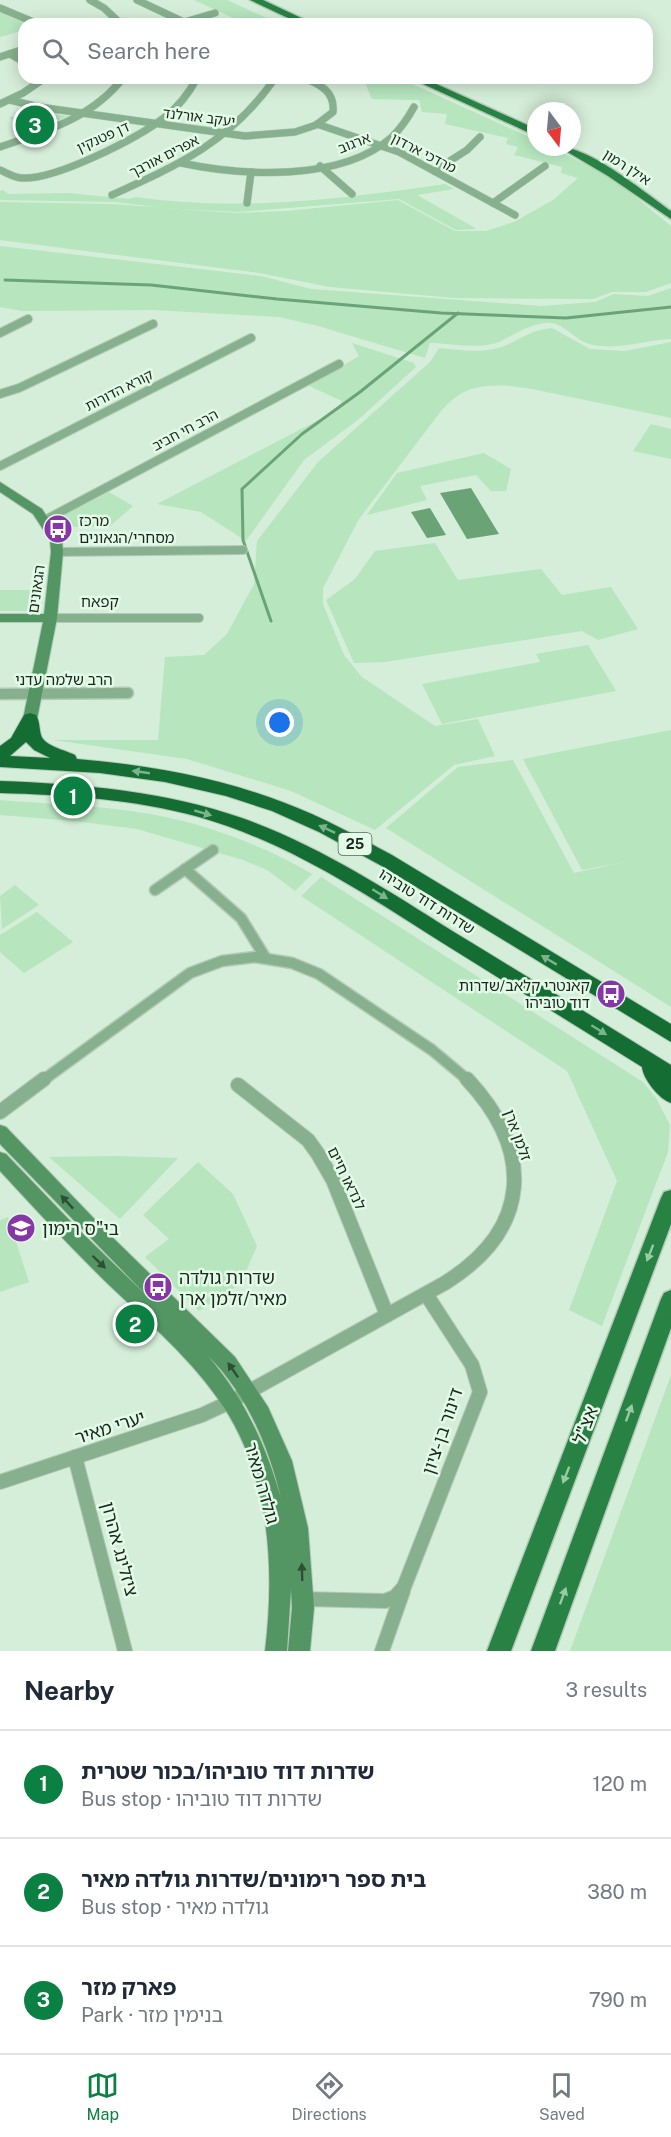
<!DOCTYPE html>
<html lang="en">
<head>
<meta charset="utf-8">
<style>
	body { margin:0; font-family:"Public Sans","Noto Sans Hebrew",sans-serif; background:#f6f6f7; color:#1f2937 }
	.compass { position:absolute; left:527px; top:102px; width:54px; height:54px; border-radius:50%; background:#fff; box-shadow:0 3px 15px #0003; rotate:164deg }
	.you { position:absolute; left:280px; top:723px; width:21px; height:21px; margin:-15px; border:4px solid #fff; border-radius:50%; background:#1a73e8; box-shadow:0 0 0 9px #1a73e833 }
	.badge { display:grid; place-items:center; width:39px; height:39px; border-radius:50%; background:#0b8043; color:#fff; font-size:20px; font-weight:700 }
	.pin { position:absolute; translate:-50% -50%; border:3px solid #fff; box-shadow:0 2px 6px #0006 }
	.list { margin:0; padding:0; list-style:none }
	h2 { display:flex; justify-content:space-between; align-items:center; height:78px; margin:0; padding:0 24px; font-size:26px }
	h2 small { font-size:20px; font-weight:400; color:#747a83 }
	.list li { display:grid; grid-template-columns:39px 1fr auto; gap:18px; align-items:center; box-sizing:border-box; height:108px; padding:0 24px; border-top:2px solid #e0e1e3 }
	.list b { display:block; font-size:22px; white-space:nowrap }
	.list p { margin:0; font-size:20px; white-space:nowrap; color:#747a83 }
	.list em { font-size:20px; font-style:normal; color:#747a83 }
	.icon { flex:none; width:33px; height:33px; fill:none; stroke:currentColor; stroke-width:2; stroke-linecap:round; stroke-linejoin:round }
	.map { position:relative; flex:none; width:671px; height:1651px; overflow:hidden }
	.search { position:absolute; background:#fff; box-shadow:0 3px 15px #0003; left:18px; right:18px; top:18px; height:66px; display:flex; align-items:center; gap:15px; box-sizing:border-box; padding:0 21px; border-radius:18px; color:#747a83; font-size:22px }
	.sheet { height:402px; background:#fff }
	nav { display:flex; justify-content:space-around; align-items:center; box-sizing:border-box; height:84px; border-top:2px solid #e0e1e3; background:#fff; font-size:16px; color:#747a83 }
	nav a { display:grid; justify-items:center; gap:3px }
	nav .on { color:#0b8043 }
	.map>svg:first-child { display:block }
</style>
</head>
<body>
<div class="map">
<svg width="671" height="1651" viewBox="0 0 671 1651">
	<rect width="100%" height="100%" fill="#d5eed9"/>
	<g fill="#b6e5be">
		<path d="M194,0H227L280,24H246Z"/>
		<path d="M0,12L26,24L24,32L21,31L0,37Z"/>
		<path d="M358,78H399L536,140V147H551L596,170L626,189L671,226V283L646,292H612L593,299L454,298L330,287L259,273L0,240V202L111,204L236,213L286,211L398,200L455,231H486L514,222L553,200L578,178L561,173L562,167L514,155L518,147L506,144L508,138L445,124L447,114L422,112L419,100L372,99L365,83Z"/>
		<path d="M30,110L68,116L32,131L9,118Z"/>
		<path d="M445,184L454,189L417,195L477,229L456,230L399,199L239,212L163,208L116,202L0,200V191L3,190L8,194L69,193L129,199L135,197C239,212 342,199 445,184Z"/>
		<path d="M0,246L261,276L311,289L541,306L595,302L614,294L648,296L671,288V339C645,340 620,350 593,345C574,342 565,321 545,323C527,325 514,335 499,342C478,350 452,343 430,343L425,358L318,326L279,317L153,310L22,311L0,307Z"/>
		<path d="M552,328L590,349L625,351L671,342V418C638,411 604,404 571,397C540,391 507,381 475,388C461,391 450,401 441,411L359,519L323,588V604L344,655L362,677L435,726L478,719L495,756L454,765L375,830L291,791L187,759L53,740H158L165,657L204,655L227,634L254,584L257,541L318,462L430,362L439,348C460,350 484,354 504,346C524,338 528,331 552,328Z"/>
		<path d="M352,343L414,363L416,367L359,419L304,460L246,541L201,512L157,504L336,411L342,401L309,386L359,356Z"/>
		<path d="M651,424L671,429V459L633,451Z"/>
		<path d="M484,453L511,469L506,491H491L476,475L420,486L427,500L367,515L397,473Z"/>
		<path d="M109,492L133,506L109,527H65L59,518Z"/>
		<path d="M435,543L458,580L541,569L562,595L611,587L638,629L598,640L582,631L385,662L354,663L326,600L355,579L375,551Z"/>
		<path d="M0,590H38L34,611H0Z"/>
		<path d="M588,645L616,691L442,724L422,684L540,662L536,654Z"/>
		<path d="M671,730V1007L386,828L458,767L513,760L574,873L624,862L582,870L523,759Z"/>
		<path d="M0,800C46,804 93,805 138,812C198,821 259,843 312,874L295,891L267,870L243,860L137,829L74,821L0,815Z"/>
		<path d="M321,877L643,1082L656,1098L670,1125L668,1152L602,1326L569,1310L617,1181L567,1071L301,896Z"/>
		<path d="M15,885L39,905L2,929L0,896Z"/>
		<path d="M37,912L73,942L24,973L0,952V935Z"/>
		<path d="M115,1156L178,1158L120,1219L49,1157Z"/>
		<path d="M198,1162L233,1194L257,1246L241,1283L199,1311L145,1257L169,1239L143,1215Z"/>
		<path d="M8,1217L29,1282L0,1292V1220Z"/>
		<path d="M671,1375V1651H570Z"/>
	</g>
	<g fill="#6aa476">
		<path d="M471,488L499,534L467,539L440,493Z"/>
		<path d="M430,508L446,535L427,538L411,512Z"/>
	</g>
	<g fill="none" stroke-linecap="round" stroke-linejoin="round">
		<g stroke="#6aa476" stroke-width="3">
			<path d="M5,280L151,285L277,299L441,313L566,318L671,307"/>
			<path d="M271,621L243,540L242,489L302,434L360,392L458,313"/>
		</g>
		<g stroke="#b4cab7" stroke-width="8">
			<g id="street-far3">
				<path d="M90,0L104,8L121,24"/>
				<path d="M137,0L188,24"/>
				<path d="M0,8L38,24"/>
				<path d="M181,23L215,13"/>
				<path d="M10,54L24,62"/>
				<path d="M0,57L24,49"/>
				<path d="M10,100L39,107L245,136L295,132L316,125L333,112C335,92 321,85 305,78"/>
				<path d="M0,104L23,93L45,78"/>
				<path d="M317,124L399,152L515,215"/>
				<path d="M0,147C46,131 92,118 123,78"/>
				<path d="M181,163C243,176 341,182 392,137C401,128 408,118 414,107"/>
				<path d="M320,166L352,194"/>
				<path d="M0,170C7,173 14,178 22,178C56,180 138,138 165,117C178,107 189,93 197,78"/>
				<path d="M434,171L467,150L480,137"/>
				<path d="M112,195C178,165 230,142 273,81"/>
				<path d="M247,203L251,172"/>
				<path d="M493,203L545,166"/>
			</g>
		</g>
		<g stroke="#b4cab7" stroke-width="10">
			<g id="street-far2">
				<path d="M0,333L28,319"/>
				<path d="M0,394L19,388L153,324"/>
				<path d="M0,466L251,338"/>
				<path d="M45,520L339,364"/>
				<path d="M57,552L243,550"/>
				<path d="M50,618H199"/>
			</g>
		</g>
		<g stroke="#b4cab7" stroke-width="13">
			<g id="street-far1">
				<path d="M0,694L128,693"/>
				<path d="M185,869L241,918L265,957"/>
				<path d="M155,890L213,850"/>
				<path d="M42,1081L190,973L222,961L255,957L292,963L319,974L432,1050L469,1081"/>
			</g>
		</g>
		<g stroke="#b4cab7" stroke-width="16">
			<g id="street">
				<path d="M238,1085L308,1140L318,1154L333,1180L387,1315"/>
				<path d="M0,1112L44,1079"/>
				<path d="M75,1457L125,1651"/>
				<path d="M0,1482L202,1415L230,1402L445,1283C531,1229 535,1152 467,1079"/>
				<path d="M303,1599L385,1601L395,1597L404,1587L480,1392L472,1365L426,1294"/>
				<path d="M382,1651L403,1591"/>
			</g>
		</g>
		<g stroke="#b4cab7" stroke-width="2">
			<g id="secondary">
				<path d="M0,482L42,509L62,540L63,552L57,618L37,719L30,724L23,719L43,622H0V614H44L51,552L50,540L33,514L0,492Z"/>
				<path d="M0,1125L6,1127L107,1232L235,1357L268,1407L292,1461L308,1528L314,1608L310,1651H288L292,1608L291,1589L287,1651H265C275,1569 270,1480 225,1409C193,1360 149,1323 107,1283C70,1247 35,1209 0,1171V1152L6,1154L77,1228L147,1296L0,1144ZM208,1356C247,1394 268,1445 281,1498C266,1445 244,1398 208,1356Z"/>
			</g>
		</g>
		<g stroke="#b4cab7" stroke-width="3">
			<g id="primary">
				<path d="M250,0H263L314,24H301Z"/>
				<path d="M410,78H423L536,129V136Z"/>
				<path d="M559,147C590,147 644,192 671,211V219L608,176Z"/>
				<path d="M671,1190V1224L511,1651H487L661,1198L664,1192Z"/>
				<path d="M671,1290V1328L555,1651H531L661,1299L664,1293Z"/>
			</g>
		</g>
		<g stroke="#b4cab7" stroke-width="2">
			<g id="highway">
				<path d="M30,713L36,715C40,722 39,728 41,735C44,746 65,750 75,755L77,759C148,765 218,777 285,803C322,817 357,836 392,855L671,1024V1042L380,865L319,832L272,811L226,796L165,782L100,773L0,767V746L11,738L24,715ZM26,742L34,750L50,758L10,756Z"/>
				<path d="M0,781C82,784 164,791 242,818C318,845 386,889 454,932C526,976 599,1020 671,1065V1103C659,1099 643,1079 642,1067C575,1025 508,984 441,942C364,893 287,842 199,817C134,799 66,795 0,793Z"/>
			</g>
		</g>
		<use href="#street-far3" stroke="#87b18e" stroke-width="7"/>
		<use href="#street-far2" stroke="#87b18e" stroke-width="8"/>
		<use href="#street-far1" stroke="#87b18e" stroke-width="10"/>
		<use href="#street" stroke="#87b18e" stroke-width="14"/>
		<use href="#secondary" fill="#549663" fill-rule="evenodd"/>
		<use href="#primary" fill="#278243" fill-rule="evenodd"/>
		<use href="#highway" fill="#146d33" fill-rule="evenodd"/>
	</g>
	<defs><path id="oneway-solid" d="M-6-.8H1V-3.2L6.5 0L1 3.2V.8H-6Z" transform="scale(1.5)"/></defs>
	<g fill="#7bb48c">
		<use href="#oneway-solid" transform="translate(141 772) rotate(-172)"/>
		<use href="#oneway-solid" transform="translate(203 813) rotate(16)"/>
		<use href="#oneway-solid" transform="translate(327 829) rotate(-155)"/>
		<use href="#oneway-solid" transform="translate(380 894) rotate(32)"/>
		<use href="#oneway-solid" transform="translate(549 960) rotate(-149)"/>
		<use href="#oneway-solid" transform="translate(599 1030) rotate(32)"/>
	</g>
	<g fill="#304d36">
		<use href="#oneway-solid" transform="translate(67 1202) rotate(-133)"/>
		<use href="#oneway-solid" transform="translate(99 1262) rotate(44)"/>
		<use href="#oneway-solid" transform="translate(233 1370) rotate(-125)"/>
		<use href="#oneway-solid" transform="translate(302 1572) rotate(-92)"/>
	</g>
	<g fill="#97cba5">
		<use href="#oneway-solid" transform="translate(650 1253) rotate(111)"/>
		<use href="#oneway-solid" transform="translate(629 1413) rotate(-70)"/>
		<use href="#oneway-solid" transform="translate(566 1475) rotate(111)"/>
		<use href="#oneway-solid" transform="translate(563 1596) rotate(-70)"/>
	</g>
	<defs>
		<g id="bus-disc" transform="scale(1.5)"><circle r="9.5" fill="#8636a6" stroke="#e2fbe6"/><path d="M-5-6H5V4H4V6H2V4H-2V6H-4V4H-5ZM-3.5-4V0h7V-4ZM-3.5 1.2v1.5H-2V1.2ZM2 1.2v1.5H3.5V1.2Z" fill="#fff"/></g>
		<g id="school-disc" transform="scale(1.5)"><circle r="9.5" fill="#8636a6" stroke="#e2fbe6"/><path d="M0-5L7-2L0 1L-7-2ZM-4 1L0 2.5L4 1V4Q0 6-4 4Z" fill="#fff"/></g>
	</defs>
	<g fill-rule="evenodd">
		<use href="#bus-disc" x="58" y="529"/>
		<use href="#bus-disc" x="611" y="994"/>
		<use href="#school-disc" x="21" y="1228"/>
		<use href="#bus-disc" x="158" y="1287"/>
	</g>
	<g text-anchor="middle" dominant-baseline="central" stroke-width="5" stroke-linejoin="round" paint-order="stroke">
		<g font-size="14" fill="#1d261e" stroke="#e2fbe6">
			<text transform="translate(199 117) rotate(7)">יעקב אורלנד</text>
			<text transform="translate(103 137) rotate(-24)">דן פטנקין</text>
			<text transform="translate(354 143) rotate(-21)">ארגוב</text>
			<text transform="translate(424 153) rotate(27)">מרדכי ארדון</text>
			<text transform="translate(164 156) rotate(-27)">אפרים אורבך</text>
			<text transform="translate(627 167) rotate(33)">אילן רמון</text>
			<text transform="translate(119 390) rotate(-27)">קורא הדורות</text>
			<text transform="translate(185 430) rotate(-28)">הרב חי חביב</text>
		</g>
		<rect fill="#e2fbe6" stroke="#58665a" stroke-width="1.5" x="338.5" y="833" width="33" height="22" rx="4.5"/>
		<g font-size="14" font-weight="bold" fill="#1d261e">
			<text x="355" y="844">25</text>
		</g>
		<g font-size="15" fill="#1d261e" stroke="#e2fbe6" text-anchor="start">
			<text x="79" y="520">מרכז<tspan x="79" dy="17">מסחרי/הגאונים</tspan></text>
			<text x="590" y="985" text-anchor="end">קאנטרי קלאב/שדרות<tspan x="590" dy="17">דוד טוביהו</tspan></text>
		</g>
		<g font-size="15" fill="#1d261e" stroke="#e2fbe6">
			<text transform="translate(36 589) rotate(-82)">הגאונים</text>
			<text x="100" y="601">קפאח</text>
			<text x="64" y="679">הרב שלמה עדני</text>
			<text transform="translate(427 901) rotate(32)">שדרות דוד טוביהו</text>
			<text transform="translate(518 1135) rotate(70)">זלמן ארן</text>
			<text transform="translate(347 1178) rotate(64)">לנדאו חיים</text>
		</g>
		<g font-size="18" fill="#1d261e" stroke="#e2fbe6" text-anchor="start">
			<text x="42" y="1228">בי"ס רימון</text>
			<text x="179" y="1277">שדרות גולדה<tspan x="179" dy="21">מאיר/זלמן ארן</tspan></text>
		</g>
		<g font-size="18" fill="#1d261e" stroke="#e2fbe6">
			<text transform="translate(585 1425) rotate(-69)">אצ"ל</text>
			<text transform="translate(110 1427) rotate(-18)">יערי מאיר</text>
			<text transform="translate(442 1431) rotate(-71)">דינור בן-ציון</text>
			<text transform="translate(262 1483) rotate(74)">גולדה מאיר</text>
			<text transform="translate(120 1549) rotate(75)">ציזלינג אהרון</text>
		</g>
	</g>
</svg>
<svg class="compass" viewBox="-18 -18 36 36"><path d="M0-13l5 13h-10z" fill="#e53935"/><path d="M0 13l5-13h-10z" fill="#747a83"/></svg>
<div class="you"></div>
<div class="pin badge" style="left:73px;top:796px">1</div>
<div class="pin badge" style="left:135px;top:1324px">2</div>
<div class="pin badge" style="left:35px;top:125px">3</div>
<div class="search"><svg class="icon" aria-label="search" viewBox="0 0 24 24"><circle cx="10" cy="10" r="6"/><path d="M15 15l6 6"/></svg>Search here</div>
</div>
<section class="sheet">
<h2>Nearby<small>3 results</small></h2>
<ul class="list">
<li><span class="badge">1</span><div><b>שדרות דוד טוביהו/בכור שטרית</b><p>Bus stop · שדרות דוד טוביהו</p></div><em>120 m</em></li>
<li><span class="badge">2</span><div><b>בית ספר רימונים/שדרות גולדה מאיר</b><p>Bus stop · גולדה מאיר</p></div><em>380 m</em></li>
<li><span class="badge">3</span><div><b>פארק מזר</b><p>Park · בנימין מזר</p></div><em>790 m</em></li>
</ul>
</section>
<nav>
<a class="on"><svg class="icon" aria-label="map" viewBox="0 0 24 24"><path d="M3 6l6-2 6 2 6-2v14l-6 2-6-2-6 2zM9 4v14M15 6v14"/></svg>Map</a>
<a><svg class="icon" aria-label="directions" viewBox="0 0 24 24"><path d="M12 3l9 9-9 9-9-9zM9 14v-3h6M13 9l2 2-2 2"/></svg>Directions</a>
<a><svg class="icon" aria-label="saved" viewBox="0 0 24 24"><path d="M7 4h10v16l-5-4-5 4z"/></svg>Saved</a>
</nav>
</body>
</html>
